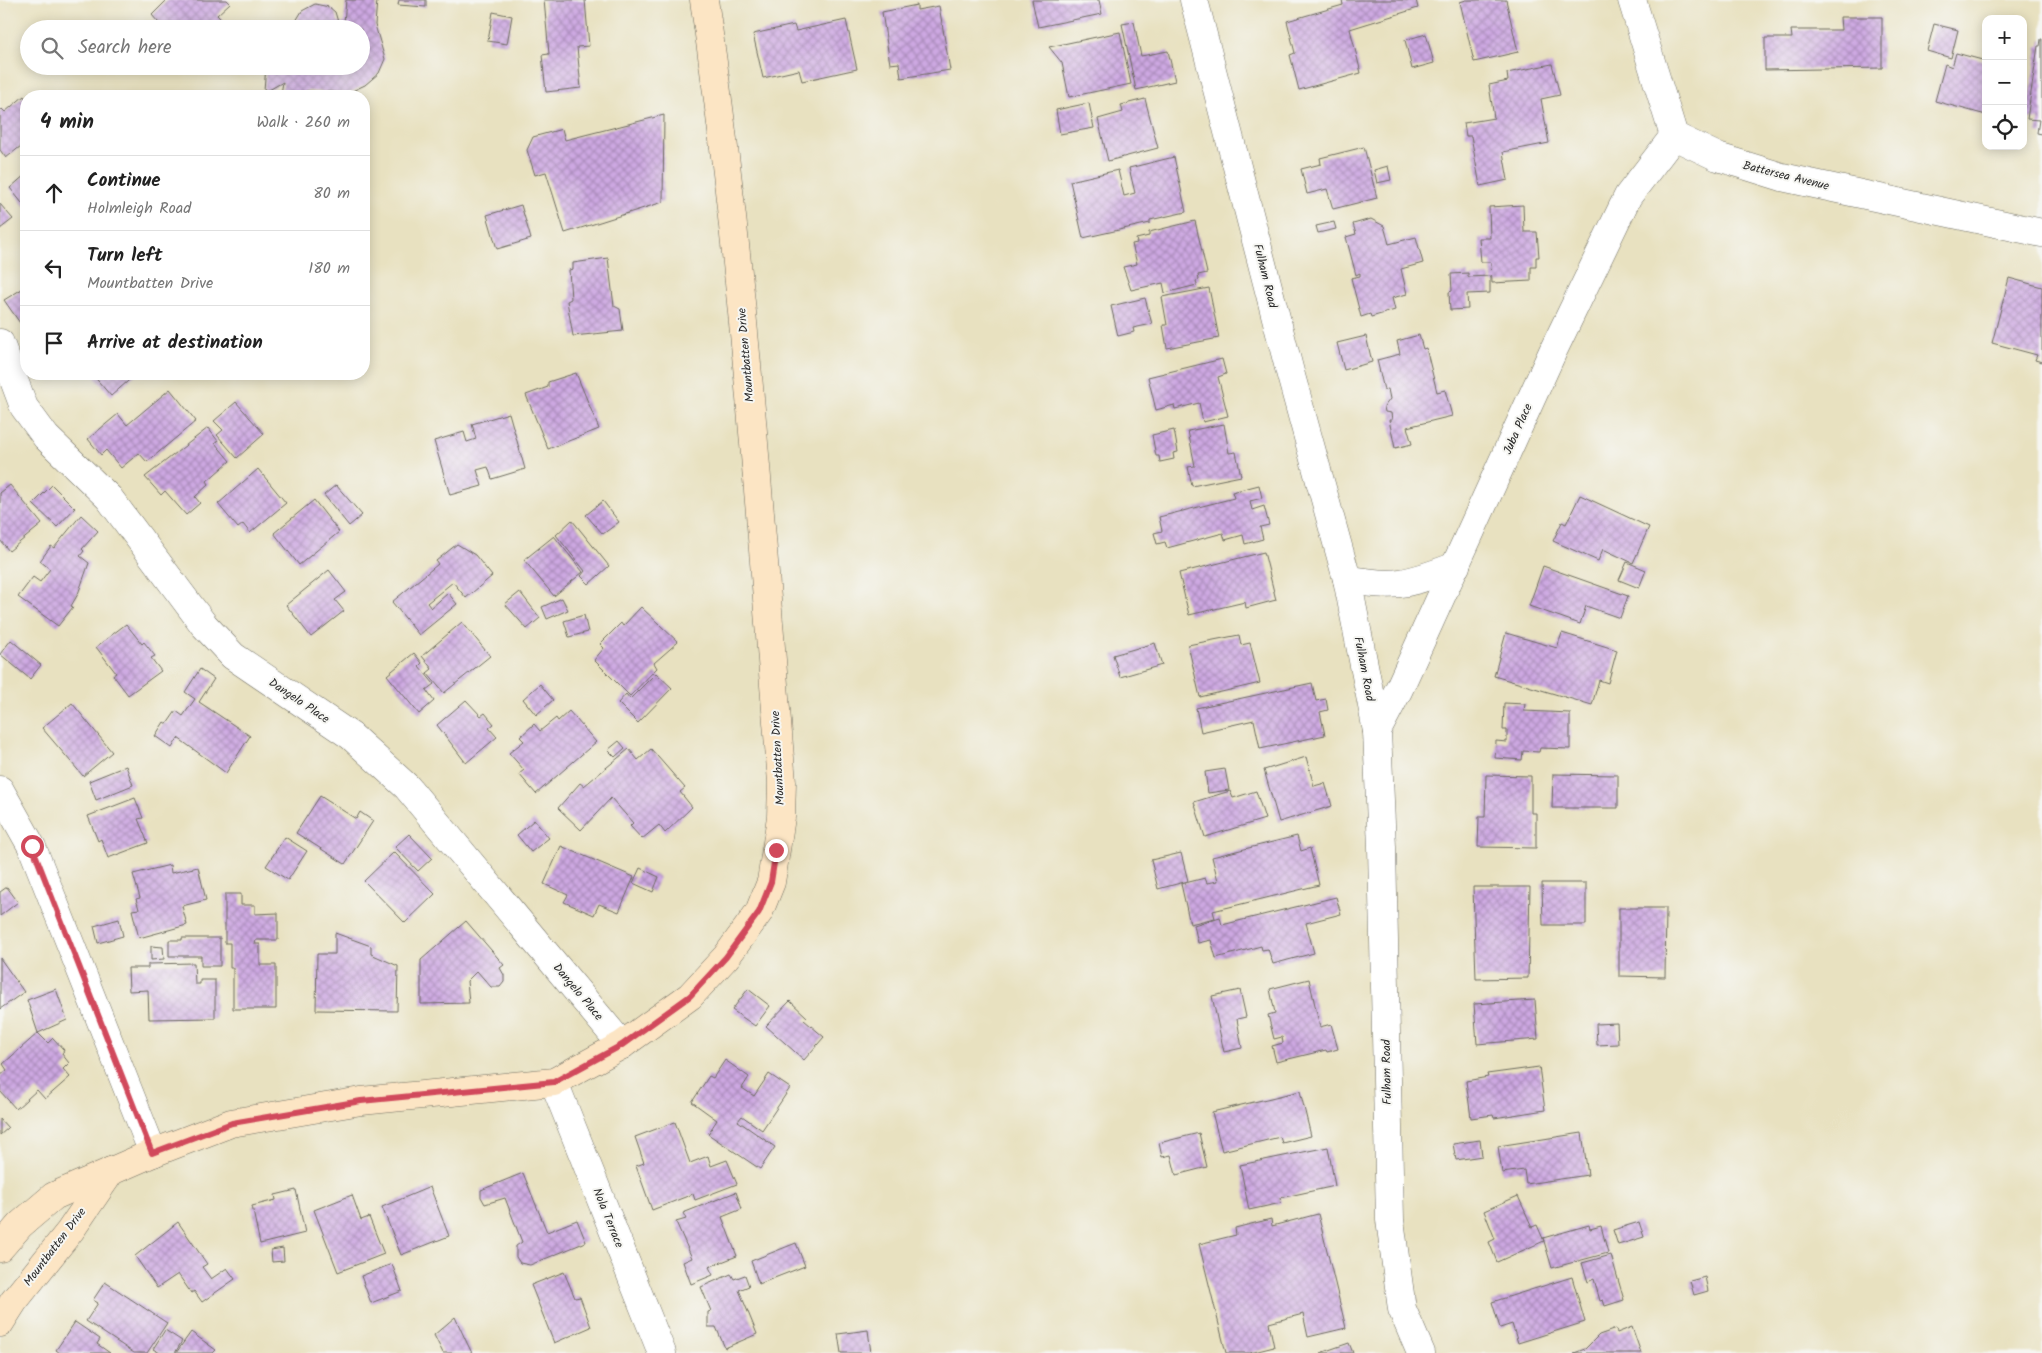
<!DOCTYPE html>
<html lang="en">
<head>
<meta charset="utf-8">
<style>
	body { margin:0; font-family:Kalam,sans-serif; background:#f2f2f2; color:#222 }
	.controls { position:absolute; right:15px; top:15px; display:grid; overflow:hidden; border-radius:10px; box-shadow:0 2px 12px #0003 }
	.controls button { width:45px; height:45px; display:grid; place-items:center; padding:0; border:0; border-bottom:1px solid #e0e0e0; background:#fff; color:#222; font:25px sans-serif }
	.stop { position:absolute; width:15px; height:15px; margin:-11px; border:4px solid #d1495b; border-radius:50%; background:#fff }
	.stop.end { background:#d1495b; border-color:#fff; box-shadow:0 1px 5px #0008 }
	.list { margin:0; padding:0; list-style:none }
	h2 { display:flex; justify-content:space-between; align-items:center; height:65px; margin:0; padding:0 20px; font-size:21px }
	h2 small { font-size:16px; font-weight:400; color:#767676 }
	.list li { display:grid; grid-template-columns:32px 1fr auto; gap:15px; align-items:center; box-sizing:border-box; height:75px; padding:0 20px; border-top:1px solid #e0e0e0 }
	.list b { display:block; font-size:19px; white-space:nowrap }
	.list p { margin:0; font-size:16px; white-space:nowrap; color:#767676 }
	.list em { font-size:16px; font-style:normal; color:#767676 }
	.icon { flex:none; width:28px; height:28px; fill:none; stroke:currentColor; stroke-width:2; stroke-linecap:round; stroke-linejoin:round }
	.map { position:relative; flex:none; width:2042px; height:1353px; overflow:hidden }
	.search { position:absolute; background:#fff; box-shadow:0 2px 12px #0003; left:20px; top:20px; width:350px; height:55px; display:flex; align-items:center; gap:12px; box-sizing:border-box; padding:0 18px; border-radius:28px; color:#767676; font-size:19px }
	.panel { position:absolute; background:#fff; box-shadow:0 2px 12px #0003; left:20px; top:90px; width:350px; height:290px; border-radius:20px }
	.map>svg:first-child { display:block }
</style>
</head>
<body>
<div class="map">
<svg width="2042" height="1353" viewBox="0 0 2042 1353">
	<defs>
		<pattern id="building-cross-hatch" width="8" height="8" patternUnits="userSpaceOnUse" patternTransform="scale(1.25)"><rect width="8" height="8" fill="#cda8e2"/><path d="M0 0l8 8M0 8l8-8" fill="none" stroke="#a789b7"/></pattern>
	</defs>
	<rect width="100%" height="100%" fill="#f6f6f2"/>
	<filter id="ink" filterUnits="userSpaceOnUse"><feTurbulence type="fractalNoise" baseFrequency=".02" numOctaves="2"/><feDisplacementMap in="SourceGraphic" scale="10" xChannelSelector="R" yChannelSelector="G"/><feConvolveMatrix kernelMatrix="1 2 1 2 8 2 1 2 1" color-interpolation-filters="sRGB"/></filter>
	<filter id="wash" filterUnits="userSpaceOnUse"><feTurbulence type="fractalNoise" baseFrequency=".0096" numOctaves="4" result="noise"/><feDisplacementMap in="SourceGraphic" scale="20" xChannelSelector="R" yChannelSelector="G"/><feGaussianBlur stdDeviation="1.12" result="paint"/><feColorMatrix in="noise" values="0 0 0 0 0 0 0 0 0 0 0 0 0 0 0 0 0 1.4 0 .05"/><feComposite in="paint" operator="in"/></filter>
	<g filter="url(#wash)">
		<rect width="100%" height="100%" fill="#e8e1c0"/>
		<g id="blocks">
			<g fill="url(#building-cross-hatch)">
				<path d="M167,0H227L230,3L217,15L230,29H164L152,15Z"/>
				<path d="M346,0H377L375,25L385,59L379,73L365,85L348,93L306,91L301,96L281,94L283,82L269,90H264L266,66H361V29H269V20L296,21L302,11L315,4L329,7L335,12L338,22L344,23Z"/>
				<path d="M399,0H426V7L398,5Z"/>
				<path d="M544,0H585L589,46L577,47L581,88L546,92L542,55L549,54Z"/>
				<path d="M1032,0H1099L1102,14L1038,27Z"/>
				<path d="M1342,0H1416L1418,8L1350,29L1361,73L1299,90L1290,55L1295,53L1287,21L1343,5Z"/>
				<path d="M1466,0H1506L1518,52L1474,62L1460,2Z"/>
				<path d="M917,5V10L939,6L950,70L901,78L899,63L890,64L882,12Z"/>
				<path d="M493,12L512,16L507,44L488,41Z"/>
				<path d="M1840,17H1882V68L1765,70V38H1792L1791,30H1841Z"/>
				<path d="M846,20L857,69L802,81L799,70L763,78L753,34L794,25L796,31Z"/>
				<path d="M1134,22L1141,56L1168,51L1175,81L1136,90L1122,24Z"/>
				<path d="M1934,24L1958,30L1951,58L1927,51Z"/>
				<path d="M1120,32L1131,84L1069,97L1062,63L1049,47Z"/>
				<path d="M1426,34L1434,63L1412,69L1405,40Z"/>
				<path d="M2041,39H2042V134L2037,133L2039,120L2027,119L2038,46H2040Z"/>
				<path d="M1956,53L1986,61V115L1935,101L1945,64L1952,67Z"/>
				<path d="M1552,64L1560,95L1541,99L1549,143L1503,152L1508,180L1480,186L1471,136H1466L1464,123L1494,118L1489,85L1508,81L1507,73Z"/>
				<path d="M24,96L26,99V142L6,158L0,150V111L2,109L5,112Z"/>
				<path d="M1145,99L1158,148L1108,161L1098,119L1123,112L1121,105Z"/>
				<path d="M1089,103L1094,128L1060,134L1056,110Z"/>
				<path d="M664,115L663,202L565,233L546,172L535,175L527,150L533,137L562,129L565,140Z"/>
				<path d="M1364,147L1377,198L1333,209L1327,189L1307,194L1301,169L1321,164L1320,158Z"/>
				<path d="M1174,157L1186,212L1150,220V223L1083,238L1070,181L1118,170L1124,196L1135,193L1129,168Z"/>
				<path d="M1388,166L1391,180L1377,183L1374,170Z"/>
				<path d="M26,174V208L10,188Z"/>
				<path d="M0,204L13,219L0,229Z"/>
				<path d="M521,205L531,239L497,249L487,215Z"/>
				<path d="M1523,205L1524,232H1537L1539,257H1536V267H1531V281L1492,283L1491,262H1481L1479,238H1490L1489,207Z"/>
				<path d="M1371,219L1384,226L1389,244L1416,237L1423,263L1401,269L1407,294L1392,298L1395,310L1371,317L1370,314L1361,317L1351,278L1360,276V273L1356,275L1346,237L1356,234L1353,224Z"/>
				<path d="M1195,221L1207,273L1198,275L1199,280L1196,281L1197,285L1165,293L1163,283L1131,290L1123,267L1137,264L1132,244L1137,243L1136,239L1149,236V232Z"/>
				<path d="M1334,222L1336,229L1318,233L1316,226Z"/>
				<path d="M608,258L614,306L620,309L623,331L573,336L567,301L571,299L569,270L573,269V263Z"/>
				<path d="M1468,273V277L1490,276V293L1467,294L1468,309L1450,310L1449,292L1452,291L1451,274Z"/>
				<path d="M2009,278L2042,287V362L2035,360L2037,355L1992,343Z"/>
				<path d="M1209,288L1219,338L1167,348L1163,325H1167L1162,297Z"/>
				<path d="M22,289L26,295V318L20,323L4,300Z"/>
				<path d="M1145,298L1152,324L1133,328L1134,332L1118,336L1111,306Z"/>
				<path d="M1419,335L1423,349L1426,348L1437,392L1445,390L1452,416L1407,427L1412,444L1395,448L1389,420H1392L1391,413L1385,412L1384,407L1390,399L1388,389L1384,390L1377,360L1400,354L1397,341Z"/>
				<path d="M1366,336L1372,362L1344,370L1337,343Z"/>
				<path d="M1222,359L1226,374L1218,377L1228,416L1203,422L1199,403L1175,409L1174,405L1156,410L1148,377Z"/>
				<path d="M576,373L599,429L548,449L526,395L548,387V382Z"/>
				<path d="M92,374H136L111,396Z"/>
				<path d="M170,389L196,421L147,462L139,453L121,468L106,450L101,455L88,439L118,414L127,425Z"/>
				<path d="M236,402L264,434L237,458L217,435L223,430L214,421Z"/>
				<path d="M509,413L525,469L492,479L488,467L477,470L482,486L450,495L434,441L464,432L467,442L476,439L472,424Z"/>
				<path d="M1224,424L1229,453L1236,452L1241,476L1192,486L1188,467L1195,466L1188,431Z"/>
				<path d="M208,428L218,441L215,443L230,461L207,481L209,484L195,497L200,503L186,515L165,491L161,495L145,477Z"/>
				<path d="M1174,430L1178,452L1173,453L1174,459L1160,462L1159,456H1156L1152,435Z"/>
				<path d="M258,469L286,503L250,533L243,524L238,528L218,504Z"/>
				<path d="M10,485L42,524L9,551L0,540V493Z"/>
				<path d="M52,485L75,508L57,527L33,504Z"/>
				<path d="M336,485L362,515L349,526L324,495Z"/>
				<path d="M1259,485L1262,498L1250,501L1252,510L1264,506L1269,525L1260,527L1263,539L1245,544L1243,535L1225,540L1223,533L1167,548L1165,542L1157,544L1154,533L1162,531L1159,517L1234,498L1232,492Z"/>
				<path d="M1580,495L1649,527L1633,563L1603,549L1598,561L1553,541L1562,522L1566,524Z"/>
				<path d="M314,500L339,532L299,565L274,533Z"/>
				<path d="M603,501L619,522L603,534L586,515Z"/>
				<path d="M81,515L98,531L82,549L84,551L80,556L89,563L78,594L71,606L73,607L58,626L18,597L33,577L40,582L50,569L40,561L51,546L54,548Z"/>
				<path d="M572,520L609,566L589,584L581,576L585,571L556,535Z"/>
				<path d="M554,536L583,572L554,596L524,560Z"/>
				<path d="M457,544L475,555L492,576L466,598L453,582L427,603L431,608L448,593L457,604L419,635L392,602L438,564L436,561Z"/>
				<path d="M1264,552L1276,600L1246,608L1245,602L1189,615L1179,573Z"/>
				<path d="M1627,562L1646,570L1639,588L1619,580Z"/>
				<path d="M1543,566L1628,596L1620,618L1586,606L1580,624L1529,606Z"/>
				<path d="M329,570L346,592L335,600L344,611L311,637L286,605Z"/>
				<path d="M520,592L540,618L527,629L505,604Z"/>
				<path d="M562,598L568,610L547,619L542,607Z"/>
				<path d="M641,607L678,642L654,663L657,668L630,696L594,660L604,648L600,644L621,623L623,626Z"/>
				<path d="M584,615L588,632L569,637L564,621Z"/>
				<path d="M462,622L490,656L444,693L427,673L432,669L422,656Z"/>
				<path d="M126,624L142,644L144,642L155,656L151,658L161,671L128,695L113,675L116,673L96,647Z"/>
				<path d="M1506,633L1557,648L1562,633L1617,650L1608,683L1599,680L1592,705L1494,676Z"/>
				<path d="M1239,635L1241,645L1250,643L1260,683L1200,697L1188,645Z"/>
				<path d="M11,640L41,665L30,679L0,654Z"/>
				<path d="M1155,643L1162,665L1120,677L1113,655Z"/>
				<path d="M414,653L422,663L419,666L434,684L426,690L434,701L419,714L387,675Z"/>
				<path d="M200,669L214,679L199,702L250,736L226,773L178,738L172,748L155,736L164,722L167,724L176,711L183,716L195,699L185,692Z"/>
				<path d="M656,673L672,688L638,723L618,703L626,694L630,699Z"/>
				<path d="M1312,683L1316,701L1326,699L1328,710L1320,712L1325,735L1260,749L1254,720L1201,732L1196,708Z"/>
				<path d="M540,684L553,700L536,715L523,699Z"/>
				<path d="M466,700L481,716L485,713L494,724L489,728L497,737L466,763L437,725Z"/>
				<path d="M72,703L112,752L83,776L42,728Z"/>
				<path d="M1504,703L1525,704L1524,711L1570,713V749L1540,748L1539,752L1523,751L1522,760L1495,758L1496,741L1507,742V730H1503Z"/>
				<path d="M569,711L596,742L536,794L519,774L524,770L509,753L524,741L520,737L534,724L540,731L556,718L558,721Z"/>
				<path d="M619,741L625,748L615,757L608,750Z"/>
				<path d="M629,749L638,760L651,749L685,788L680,792L692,807L665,833L659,825L642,839L630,826L633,823L611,798L581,830L558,808L580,783L584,786Z"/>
				<path d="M1306,757L1314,786L1325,783L1332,806L1279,822L1264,770Z"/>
				<path d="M126,766L133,785L96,800L89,781Z"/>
				<path d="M1225,769L1229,790L1208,793L1205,772Z"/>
				<path d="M1553,774L1618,775V808H1552Z"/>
				<path d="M1486,775L1531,776V813H1536V848L1478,847L1479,817H1485Z"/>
				<path d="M1230,791L1233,798L1256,791L1265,819L1205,837L1194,802Z"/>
				<path d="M320,796L356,819L360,812L373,821L345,864L296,833Z"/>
				<path d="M135,798L143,818L138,819L148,843L108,858L101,839L98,841L88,816Z"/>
				<path d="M534,820L549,838L531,852L517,835Z"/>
				<path d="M409,834L432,858L418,871L395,847Z"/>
				<path d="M1297,836L1301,851L1310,848L1319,885L1213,911L1215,918L1190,924L1181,884L1205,878L1207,883L1218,881L1212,857Z"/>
				<path d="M285,837L307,851L288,880L266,866Z"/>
				<path d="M561,846L634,877L619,912L599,904L594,915L564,902L568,895L544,884Z"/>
				<path d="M394,852L435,894L405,923L364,881Z"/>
				<path d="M1181,853L1188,881L1158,889L1151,860Z"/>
				<path d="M170,865L171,873L198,867L206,900L182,906L187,925L139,938L132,910L139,909L136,899L140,898L133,874Z"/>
				<path d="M640,868L659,877L653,892L633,883Z"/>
				<path d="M1542,883H1586V925H1543Z"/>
				<path d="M7,887L18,902L0,916V892Z"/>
				<path d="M1473,887H1530L1528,978L1476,979Z"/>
				<path d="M225,894H241V905H255V914L278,913V940H256L255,944H260V965H276V1009H233V968H230V943H225Z"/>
				<path d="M1336,897L1341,914L1306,923L1314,953L1273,964L1268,949L1262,950L1261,946L1216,958L1211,940L1198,943L1194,925L1220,917L1222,925Z"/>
				<path d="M1619,908H1666L1665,977L1619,976Z"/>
				<path d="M119,919L123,936L98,943L94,926Z"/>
				<path d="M466,921L504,965L500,968L504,975V982L500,987H491L477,971L467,981L469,1003L421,1004V960Z"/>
				<path d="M335,933L371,946V954L398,966L397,1011L316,1010L317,954H335Z"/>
				<path d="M182,938H220V966H201V956H169V940H182Z"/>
				<path d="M151,946L163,947L164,959L151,960Z"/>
				<path d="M0,958L24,992L0,1009Z"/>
				<path d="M194,963L195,984H200V980H215V1018L149,1019L148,990L129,991L128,968H148V964Z"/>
				<path d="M1309,979L1320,1027L1331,1024L1338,1049L1327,1052L1326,1050L1276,1062L1272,1046L1283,1043L1282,1037L1274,1039L1268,1015L1275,1013L1270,989Z"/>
				<path d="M56,989L67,1020L38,1033L27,1000Z"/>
				<path d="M748,989L770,1006L755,1026L732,1010Z"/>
				<path d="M1240,990L1246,1017L1237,1019L1242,1048L1224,1052L1212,996Z"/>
				<path d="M1535,1000L1538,1039L1477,1044L1474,1004Z"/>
				<path d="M790,1001L807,1017L804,1020L824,1037L804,1060L766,1026Z"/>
				<path d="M1617,1023L1618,1044L1597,1045L1596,1024Z"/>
				<path d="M38,1033L48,1043L53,1038L64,1050L62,1054L69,1063L63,1069L70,1077L45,1099L37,1090L16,1109L0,1091V1076L7,1070L3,1064Z"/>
				<path d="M725,1060L749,1077L742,1088L754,1096L769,1074L790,1088L762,1130L742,1116L738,1121L775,1147L760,1169L708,1134L717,1120L692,1102L709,1076L713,1078Z"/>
				<path d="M1539,1067L1545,1110L1494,1118L1493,1115L1471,1118L1466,1081L1488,1077L1487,1074Z"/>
				<path d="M1300,1091L1311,1136L1282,1143L1280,1137L1222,1151L1212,1112Z"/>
				<path d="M0,1119L8,1128L0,1135Z"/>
				<path d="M675,1122L690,1163L708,1156L711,1166L727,1160L737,1184L695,1200L693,1194L652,1210L636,1166L644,1163L635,1137Z"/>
				<path d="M1199,1133L1207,1167L1176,1175L1171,1155L1162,1157L1159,1143Z"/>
				<path d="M1582,1133L1588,1175L1526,1184L1524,1170L1502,1173L1498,1146Z"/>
				<path d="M1480,1140L1482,1156L1456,1160L1453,1144Z"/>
				<path d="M1328,1147L1335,1186L1280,1198L1281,1203L1249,1210L1240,1165Z"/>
				<path d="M523,1173L547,1232L577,1220L586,1242L530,1265L520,1263L516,1257V1246L522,1242L505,1198L485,1204L481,1197V1190Z"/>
				<path d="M430,1187L449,1236L401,1255L382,1207Z"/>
				<path d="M296,1190L305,1233L260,1244L252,1206L276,1200L275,1195Z"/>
				<path d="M736,1192L742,1209L722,1217L737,1256L709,1267L713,1275L691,1284L683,1262L692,1258L676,1222L686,1219L683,1213Z"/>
				<path d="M352,1195L361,1220L369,1217L384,1254L338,1272L314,1210Z"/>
				<path d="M1518,1196L1532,1227L1537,1225L1544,1241L1497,1262L1489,1242L1495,1239L1484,1211Z"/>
				<path d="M1318,1214L1346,1328L1308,1337L1303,1314L1269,1323L1274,1347L1250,1353H1226L1199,1244L1236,1235L1235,1228L1271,1219L1272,1226Z"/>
				<path d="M178,1222L207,1264L202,1267L211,1279L227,1268L235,1279L202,1302L194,1291L191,1293L178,1274L157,1288L135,1256Z"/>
				<path d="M1639,1222L1644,1237L1618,1245L1613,1230Z"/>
				<path d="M1589,1225L1590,1229L1601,1226L1608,1253L1552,1268L1543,1238Z"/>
				<path d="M796,1243L805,1266L759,1284L751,1261Z"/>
				<path d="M283,1248L284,1261L272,1262L271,1250Z"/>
				<path d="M1611,1255L1624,1300L1605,1306L1603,1300L1600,1301L1594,1279L1588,1282L1582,1263Z"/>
				<path d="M392,1264L402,1291L371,1303L361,1276Z"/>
				<path d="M564,1272L575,1298L580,1297L591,1327L554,1343L531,1285Z"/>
				<path d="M731,1274L734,1279L745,1275L749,1286L739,1290L757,1334L725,1348L716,1327H708V1312L711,1311L701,1287Z"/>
				<path d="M1572,1277L1585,1322L1518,1343L1512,1324L1500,1328L1492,1302Z"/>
				<path d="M1705,1277L1708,1291L1694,1295L1690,1281Z"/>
				<path d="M105,1282L167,1323L147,1353H134L86,1321L98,1303L93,1300Z"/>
				<path d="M455,1317L467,1343L472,1353H443L434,1335Z"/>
				<path d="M75,1322L100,1339L97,1344L110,1353H60L56,1350Z"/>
				<path d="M1632,1327L1641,1353H1574L1585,1349L1599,1335L1616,1329L1617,1333Z"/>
				<path d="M165,1330L182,1341L175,1353H160L153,1349Z"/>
				<path d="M868,1330L871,1353H841L838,1334Z"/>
				<path d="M191,1332L216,1350L213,1353H176Z"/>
				<path d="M1349,1343L1353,1353H1320Z"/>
			</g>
		</g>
	</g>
	<g filter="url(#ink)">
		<use href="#blocks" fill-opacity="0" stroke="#6d6b5f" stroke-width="1"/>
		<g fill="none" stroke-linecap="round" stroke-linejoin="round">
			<g stroke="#6d6b5f" stroke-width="29">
				<g id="minor">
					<path d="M1194,0L1290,372L1347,579L1377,731L1382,847L1390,1220L1402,1309L1421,1353"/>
					<path d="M1632,0L1674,136L1718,157L1782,177L2042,233"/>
					<path d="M0,343L24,407L46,437L109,498L204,625L233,656L351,736L407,787L622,1045"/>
					<path d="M1347,579C1397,589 1410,583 1456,566"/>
					<path d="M1377,731L1399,689L1553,351L1628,196L1674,136"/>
					<path d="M0,790L32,847L153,1153"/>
					<path d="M554,1082L662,1353"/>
				</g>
			</g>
			<g stroke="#6d6b5f" stroke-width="29">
				<g id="secondary">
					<path d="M0,1248L20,1225L54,1196L153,1153L231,1123L361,1101L554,1082L622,1045L690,996L726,957L759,912L771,882L781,817L782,782C760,521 743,259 704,0"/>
					<path d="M0,1323L14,1301L70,1231L111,1171"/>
				</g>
			</g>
			<use href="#minor" stroke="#fff" stroke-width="28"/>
			<use href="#secondary" stroke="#fce5c4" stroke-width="28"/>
		</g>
	</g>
	<g fill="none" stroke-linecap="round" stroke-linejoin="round" filter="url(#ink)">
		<path stroke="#d1495b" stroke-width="6" d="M32,846L152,1153L232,1123L361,1101L554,1082L622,1045L690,996L726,957L759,912L771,882L776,850"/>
	</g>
	<g text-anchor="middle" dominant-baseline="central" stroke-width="4" stroke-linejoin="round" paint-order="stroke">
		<g font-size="12" fill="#2b2b2b" stroke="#f6f6f2">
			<text transform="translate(1786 176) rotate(14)">Battersea Avenue</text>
			<text transform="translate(1265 276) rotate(76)">Fulham Road</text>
			<text transform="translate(746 355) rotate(-95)">Mountbatten Drive</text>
			<text transform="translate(1518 429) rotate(-66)">Juba Place</text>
			<text transform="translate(1364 669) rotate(79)">Fulham Road</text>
			<text transform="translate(299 701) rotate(34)">Dangelo Place</text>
			<text transform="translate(778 758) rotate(-93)">Mountbatten Drive</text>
			<text transform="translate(578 992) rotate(50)">Dangelo Place</text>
			<text transform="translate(1387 1072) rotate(-91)">Fulham Road</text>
			<text transform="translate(608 1218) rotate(68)">Nola Terrace</text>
			<text transform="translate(55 1247) rotate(-53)">Mountbatten Drive</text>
		</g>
	</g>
</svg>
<div class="controls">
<button>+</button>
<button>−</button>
<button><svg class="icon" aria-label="locate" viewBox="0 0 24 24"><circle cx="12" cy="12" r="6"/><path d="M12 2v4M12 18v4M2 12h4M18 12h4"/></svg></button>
</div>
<div class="stop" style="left:32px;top:846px"></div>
<div class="stop end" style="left:776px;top:850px"></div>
<div class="search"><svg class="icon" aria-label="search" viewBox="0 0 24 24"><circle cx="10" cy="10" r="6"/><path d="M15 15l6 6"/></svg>Search here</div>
<section class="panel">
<h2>4 min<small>Walk · 260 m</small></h2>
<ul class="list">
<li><svg class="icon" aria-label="ahead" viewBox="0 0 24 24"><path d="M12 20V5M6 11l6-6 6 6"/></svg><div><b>Continue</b><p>Holmleigh Road</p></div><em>80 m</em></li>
<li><svg class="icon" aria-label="left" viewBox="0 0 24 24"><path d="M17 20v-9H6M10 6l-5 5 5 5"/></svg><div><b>Turn left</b><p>Mountbatten Drive</p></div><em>180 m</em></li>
<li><svg class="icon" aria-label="arrive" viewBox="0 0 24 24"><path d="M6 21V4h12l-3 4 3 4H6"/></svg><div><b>Arrive at destination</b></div></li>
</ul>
</section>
</div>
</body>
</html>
